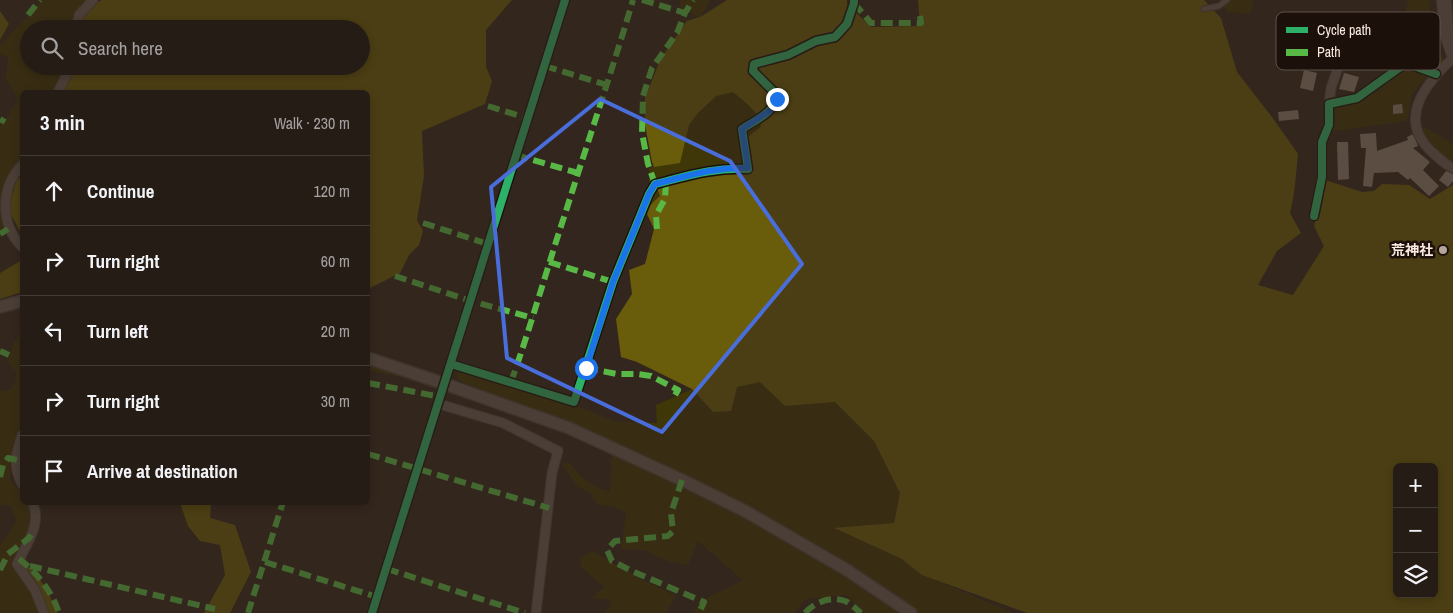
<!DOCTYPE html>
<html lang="en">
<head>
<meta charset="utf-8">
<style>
	body { margin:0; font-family:"Archivo Narrow","Noto Sans JP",sans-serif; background:#2e251f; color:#f1f3f6 }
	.controls { position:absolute; right:15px; bottom:15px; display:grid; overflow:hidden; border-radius:8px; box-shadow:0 2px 8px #0003 }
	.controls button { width:45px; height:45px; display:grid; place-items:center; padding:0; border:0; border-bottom:1px solid #423a35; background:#261c16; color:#f1f3f6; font:25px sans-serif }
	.stop { position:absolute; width:15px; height:15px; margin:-11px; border:4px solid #1a73e8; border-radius:50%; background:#fff }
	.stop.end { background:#1a73e8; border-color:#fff; box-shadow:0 1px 5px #0008 }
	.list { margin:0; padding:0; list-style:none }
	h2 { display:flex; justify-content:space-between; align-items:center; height:65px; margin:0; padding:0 20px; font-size:21px }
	h2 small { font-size:16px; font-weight:400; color:#a4a1a1 }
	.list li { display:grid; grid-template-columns:32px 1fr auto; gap:15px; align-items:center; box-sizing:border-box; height:70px; padding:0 20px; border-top:1px solid #423a35 }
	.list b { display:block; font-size:19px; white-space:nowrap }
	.list em { font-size:16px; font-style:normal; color:#a4a1a1 }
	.icon { flex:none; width:28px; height:28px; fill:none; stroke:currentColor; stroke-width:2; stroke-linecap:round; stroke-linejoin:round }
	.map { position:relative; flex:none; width:1453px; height:613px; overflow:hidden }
	.search { position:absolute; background:#261c16; box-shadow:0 2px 8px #0003; left:20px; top:20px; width:350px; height:55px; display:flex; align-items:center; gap:12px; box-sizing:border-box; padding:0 18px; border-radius:28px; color:#a4a1a1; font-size:19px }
	.panel { position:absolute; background:#261c16; box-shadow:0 2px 8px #0003; left:20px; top:90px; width:350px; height:415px; border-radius:8px }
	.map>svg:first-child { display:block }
</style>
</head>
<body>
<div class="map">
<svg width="1453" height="613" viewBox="0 0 1453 613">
	<rect width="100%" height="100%" fill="#33261e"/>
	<g fill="#3f3708">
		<path d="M41,0H90L73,29H29V66H68L55,92H22V161C0,179 0,202 4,228L0,230V126L5,122L18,99L6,79L8,57L0,54V45L32,13Z"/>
		<path d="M680,0H709V1L702,16H696L680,7Z"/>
		<path d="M1219,0H1254L1250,13L1227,12Z"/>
		<path d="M1408,0H1430L1429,33L1444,61L1432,69L1395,54Z"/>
		<path d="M1407,67L1428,75L1412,94L1407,121L1333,131L1332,103L1363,101Z"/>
		<path d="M734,90L762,112L764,123L750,176L659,202L652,203L649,201V169C677,151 687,113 715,96C721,93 728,92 734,90Z"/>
		<path d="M1419,126L1436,133L1453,145V168L1425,139Z"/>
		<path d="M22,331V423L10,466V480L22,494V502L30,503L36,525L16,563L44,613H0V546L17,521L11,507L5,504L0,506V391L10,390L15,382L16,372L8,362L14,342Z"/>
		<path d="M368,365L433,384L368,370Z"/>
		<path d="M456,372L478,375L574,405L614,421L657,423L656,405L692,389L712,412L737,387L760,381L785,406L835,402L874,441L900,493L894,523L835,529L902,559L933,579L1013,613H865L846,595L805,599L795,613H694L699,602L743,580L698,541L688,565L668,561L644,550L621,549L626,513L614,506L598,505L589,492L578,487L563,466L565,462C573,464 575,471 581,476C589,482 600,491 610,491L612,443L459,380Z"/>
		<path d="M593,551L636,577L676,596L666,613H604L610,606L611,600L591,598L604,587L580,566L581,558Z"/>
	</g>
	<g fill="#695c0a" fill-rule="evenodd">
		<path d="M102,0H512L486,30V67L492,81L485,104L422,131L424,176L417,220L423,231L419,245L409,255L400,273L368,289V92H63L73,66H361V29H78V24L90,6Z"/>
		<path d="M727,0H847V4L871,27L920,26L918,0H1204L1221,18L1237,72L1272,117L1298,154C1296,174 1295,193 1290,213L1301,233L1277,251L1258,285L1293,295L1324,246L1314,226L1325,180L1362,192L1374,191L1382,184L1409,185L1430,199L1453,185V613H1027L922,575L902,559L834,528L894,523L900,493L874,441L835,402L785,406L760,382L737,387L731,411L713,412L692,389L637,362L621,357L616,319L632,294L629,270L645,264L654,229L647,214L650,205L660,196L656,185L700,175L705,166L744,168L749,136L761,127C759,111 746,103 733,92L716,96L697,114L689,125L680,163L654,167L652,162L645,125V98L661,58L687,21L702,16ZM1397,467H1434V594H1397Z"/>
		<path d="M0,11L9,24L0,40Z"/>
		<path d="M22,175V235L8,209L16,182Z"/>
		<path d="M22,260V292L0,299V273Z"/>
		<path d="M180,503H211L210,518L235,525L251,572L230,613H204L225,575L220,545L200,541L188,526Z"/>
		<path d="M19,561C39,570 49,594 58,613H46Z"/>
	</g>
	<g fill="#8d7d6d">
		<path d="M1304,70L1317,73L1313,91L1300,88Z"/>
		<path d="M1344,73L1359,77L1354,92L1339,89Z"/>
		<path d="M1402,104L1403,113L1393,114V105Z"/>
		<path d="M1298,110L1299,119L1279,121L1278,112Z"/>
		<path d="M1376,133L1377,151L1408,140L1407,137L1413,134L1418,146L1413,148L1430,162L1423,170L1439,186L1429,196L1410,178L1408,180L1398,172L1374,173L1372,187L1363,186L1366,148H1361L1360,134Z"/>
		<path d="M1337,142H1348L1349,179L1338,180Z"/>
		<path d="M1446,171L1453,174V181L1448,187L1439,180Z"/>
	</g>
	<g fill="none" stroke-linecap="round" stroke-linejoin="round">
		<g stroke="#4f443d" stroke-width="7">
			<path id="service" d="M1204,9L1219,6L1227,0"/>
		</g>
		<g stroke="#4f443d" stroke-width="11">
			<g id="minor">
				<path d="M76,29L79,15L93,0"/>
				<path d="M1340,37L1393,53L1406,63"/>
				<path d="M1453,58C1426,83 1396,119 1432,152C1439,158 1444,164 1453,168"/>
				<path d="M58,92L71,66"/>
				<path d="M1329,104L1331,88L1348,39"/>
				<path d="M22,165C0,188 0,224 22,247"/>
				<path d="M1314,216L1322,177V142L1329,125V104L1357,98L1406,63L1436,74"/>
				<path d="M451,364L574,402L613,282L649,194L655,184C687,176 714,167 748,169L742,129C754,121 778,111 776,94L753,71L754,64L788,55L816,41L835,37L847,24L854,3V0"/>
				<path d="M439,404L503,423L558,451L552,473L536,613"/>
				<path d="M22,435C16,456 12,464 22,484"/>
				<path d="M32,502C43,523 26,545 17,564L35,590L44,613"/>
				<path d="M372,613L565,0"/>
			</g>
		</g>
		<g stroke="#4f443d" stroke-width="14">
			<g id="tertiary">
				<path d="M0,307L22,301"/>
				<path d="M368,358L445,384L569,428L682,480L745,511L847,570L911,613"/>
			</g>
		</g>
		<g stroke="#4f443d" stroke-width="16">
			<path id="secondary" d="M1444,0L1446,31L1453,52"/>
		</g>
		<use href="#service" stroke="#665c55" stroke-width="4.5"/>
		<use href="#minor" stroke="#665c55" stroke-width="9"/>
		<use href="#tertiary" stroke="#665c55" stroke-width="11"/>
		<use href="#secondary" stroke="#665c55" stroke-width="14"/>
		<g stroke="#58b947" stroke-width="6" stroke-dasharray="12 6" stroke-linecap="butt">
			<path d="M642,0L685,13"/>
			<path d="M854,3L871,23H921L920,16"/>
			<path d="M28,15L40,0"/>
			<path d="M545,66L607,85"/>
			<path d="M488,106L527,118"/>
			<path d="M0,119L5,122"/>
			<path d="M516,155L578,173"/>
			<path d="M655,184L648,164L642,133L643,96L652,68L677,33L685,13L693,0"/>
			<path d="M423,223L488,244"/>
			<path d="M657,229L656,215L665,199L666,181"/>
			<path d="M0,234L8,229"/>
			<path d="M549,262L613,282"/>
			<path d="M395,276L471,301L533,318"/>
			<path d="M0,351L9,355"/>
			<path d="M586,368L617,374H637L651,376L678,390L674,397"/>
			<path d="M511,382C531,326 547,268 566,211C588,141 612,71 633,0"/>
			<path d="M368,383L441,397"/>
			<path d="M368,454L549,508"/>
			<path d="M0,477L3,465L8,458L22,461"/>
			<path d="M682,480L671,513L673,531L668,536L615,541L607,550L612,561L634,572L704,602L699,613"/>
			<path d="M19,559C36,571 53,593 59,613"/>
			<path d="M265,562L377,597"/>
			<path d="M30,566L215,609"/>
			<path d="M387,569L525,613"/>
			<path d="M0,570L8,554L29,538L33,532"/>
			<path d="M248,613L283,502"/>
			<path d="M805,613C815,602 830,596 845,601C850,603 856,609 861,613"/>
		</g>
		<g stroke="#1b100a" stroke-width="11">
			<g id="cycleway">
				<path d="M1314,216L1322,177V142L1329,125V104L1357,98L1406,63L1436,74"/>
				<path d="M451,364L574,402L613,282L649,194L655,184C687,176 714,167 748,169L742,129C754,121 778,111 776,94L753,71L754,64L788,55L816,41L835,37L847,24L854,3V0"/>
				<path d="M372,613L565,0"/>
			</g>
		</g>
		<use href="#cycleway" stroke="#2db169" stroke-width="8"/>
	</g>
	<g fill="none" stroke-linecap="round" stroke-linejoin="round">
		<path stroke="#1a73e8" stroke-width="6" d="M586,368L613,282L649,194L655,184C688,176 713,167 748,168L742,129L771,110L777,99"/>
	</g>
	<path d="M0 0H1453V613H0ZM600,99L730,161L802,264L662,432L507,358L491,187Z" fill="#33261e" fill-opacity=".55" fill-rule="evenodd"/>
	<path fill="none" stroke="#496dda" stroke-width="4" stroke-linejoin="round" d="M600,99L730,161L802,264L662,432L507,358L491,187Z"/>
	<circle fill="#b5a59d" stroke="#1b100a" stroke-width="2" cx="1443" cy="250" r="5"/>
	<g text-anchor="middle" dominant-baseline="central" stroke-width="5" stroke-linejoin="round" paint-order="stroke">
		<g font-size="14" font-weight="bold" fill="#fbeae1" stroke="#1b100a" text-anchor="end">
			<text x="1433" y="250">荒神社</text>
		</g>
	</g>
	<rect x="1276" y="12" width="164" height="58" rx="8" fill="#1b100a" stroke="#5e514a" stroke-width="1"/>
	<rect x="1286" y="27" width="22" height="6" fill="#2db169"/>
	<rect x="1286" y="49" width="22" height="7" fill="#58b947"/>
	<g font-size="14" fill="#fbeae1">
		<text x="1317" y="35">Cycle path</text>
		<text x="1317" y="57">Path</text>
	</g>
</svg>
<div class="controls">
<button>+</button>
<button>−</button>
<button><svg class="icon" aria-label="layers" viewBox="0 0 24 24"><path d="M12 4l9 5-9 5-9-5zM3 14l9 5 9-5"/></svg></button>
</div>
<div class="stop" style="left:586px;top:368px"></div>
<div class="stop end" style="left:777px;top:99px"></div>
<div class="search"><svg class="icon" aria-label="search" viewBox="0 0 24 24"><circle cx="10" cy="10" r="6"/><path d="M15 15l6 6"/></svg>Search here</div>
<section class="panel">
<h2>3 min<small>Walk · 230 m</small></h2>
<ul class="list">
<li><svg class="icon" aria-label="ahead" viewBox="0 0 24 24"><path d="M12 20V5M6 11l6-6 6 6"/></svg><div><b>Continue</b></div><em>120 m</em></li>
<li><svg class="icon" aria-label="right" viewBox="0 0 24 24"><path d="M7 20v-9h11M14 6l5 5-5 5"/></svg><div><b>Turn right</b></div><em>60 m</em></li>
<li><svg class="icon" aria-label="left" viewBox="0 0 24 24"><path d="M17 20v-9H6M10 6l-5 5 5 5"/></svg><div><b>Turn left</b></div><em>20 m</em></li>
<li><svg class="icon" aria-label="right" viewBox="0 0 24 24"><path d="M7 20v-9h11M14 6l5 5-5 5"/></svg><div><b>Turn right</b></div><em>30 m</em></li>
<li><svg class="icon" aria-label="arrive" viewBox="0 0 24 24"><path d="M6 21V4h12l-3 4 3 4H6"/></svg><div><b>Arrive at destination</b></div></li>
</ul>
</section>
</div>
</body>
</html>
